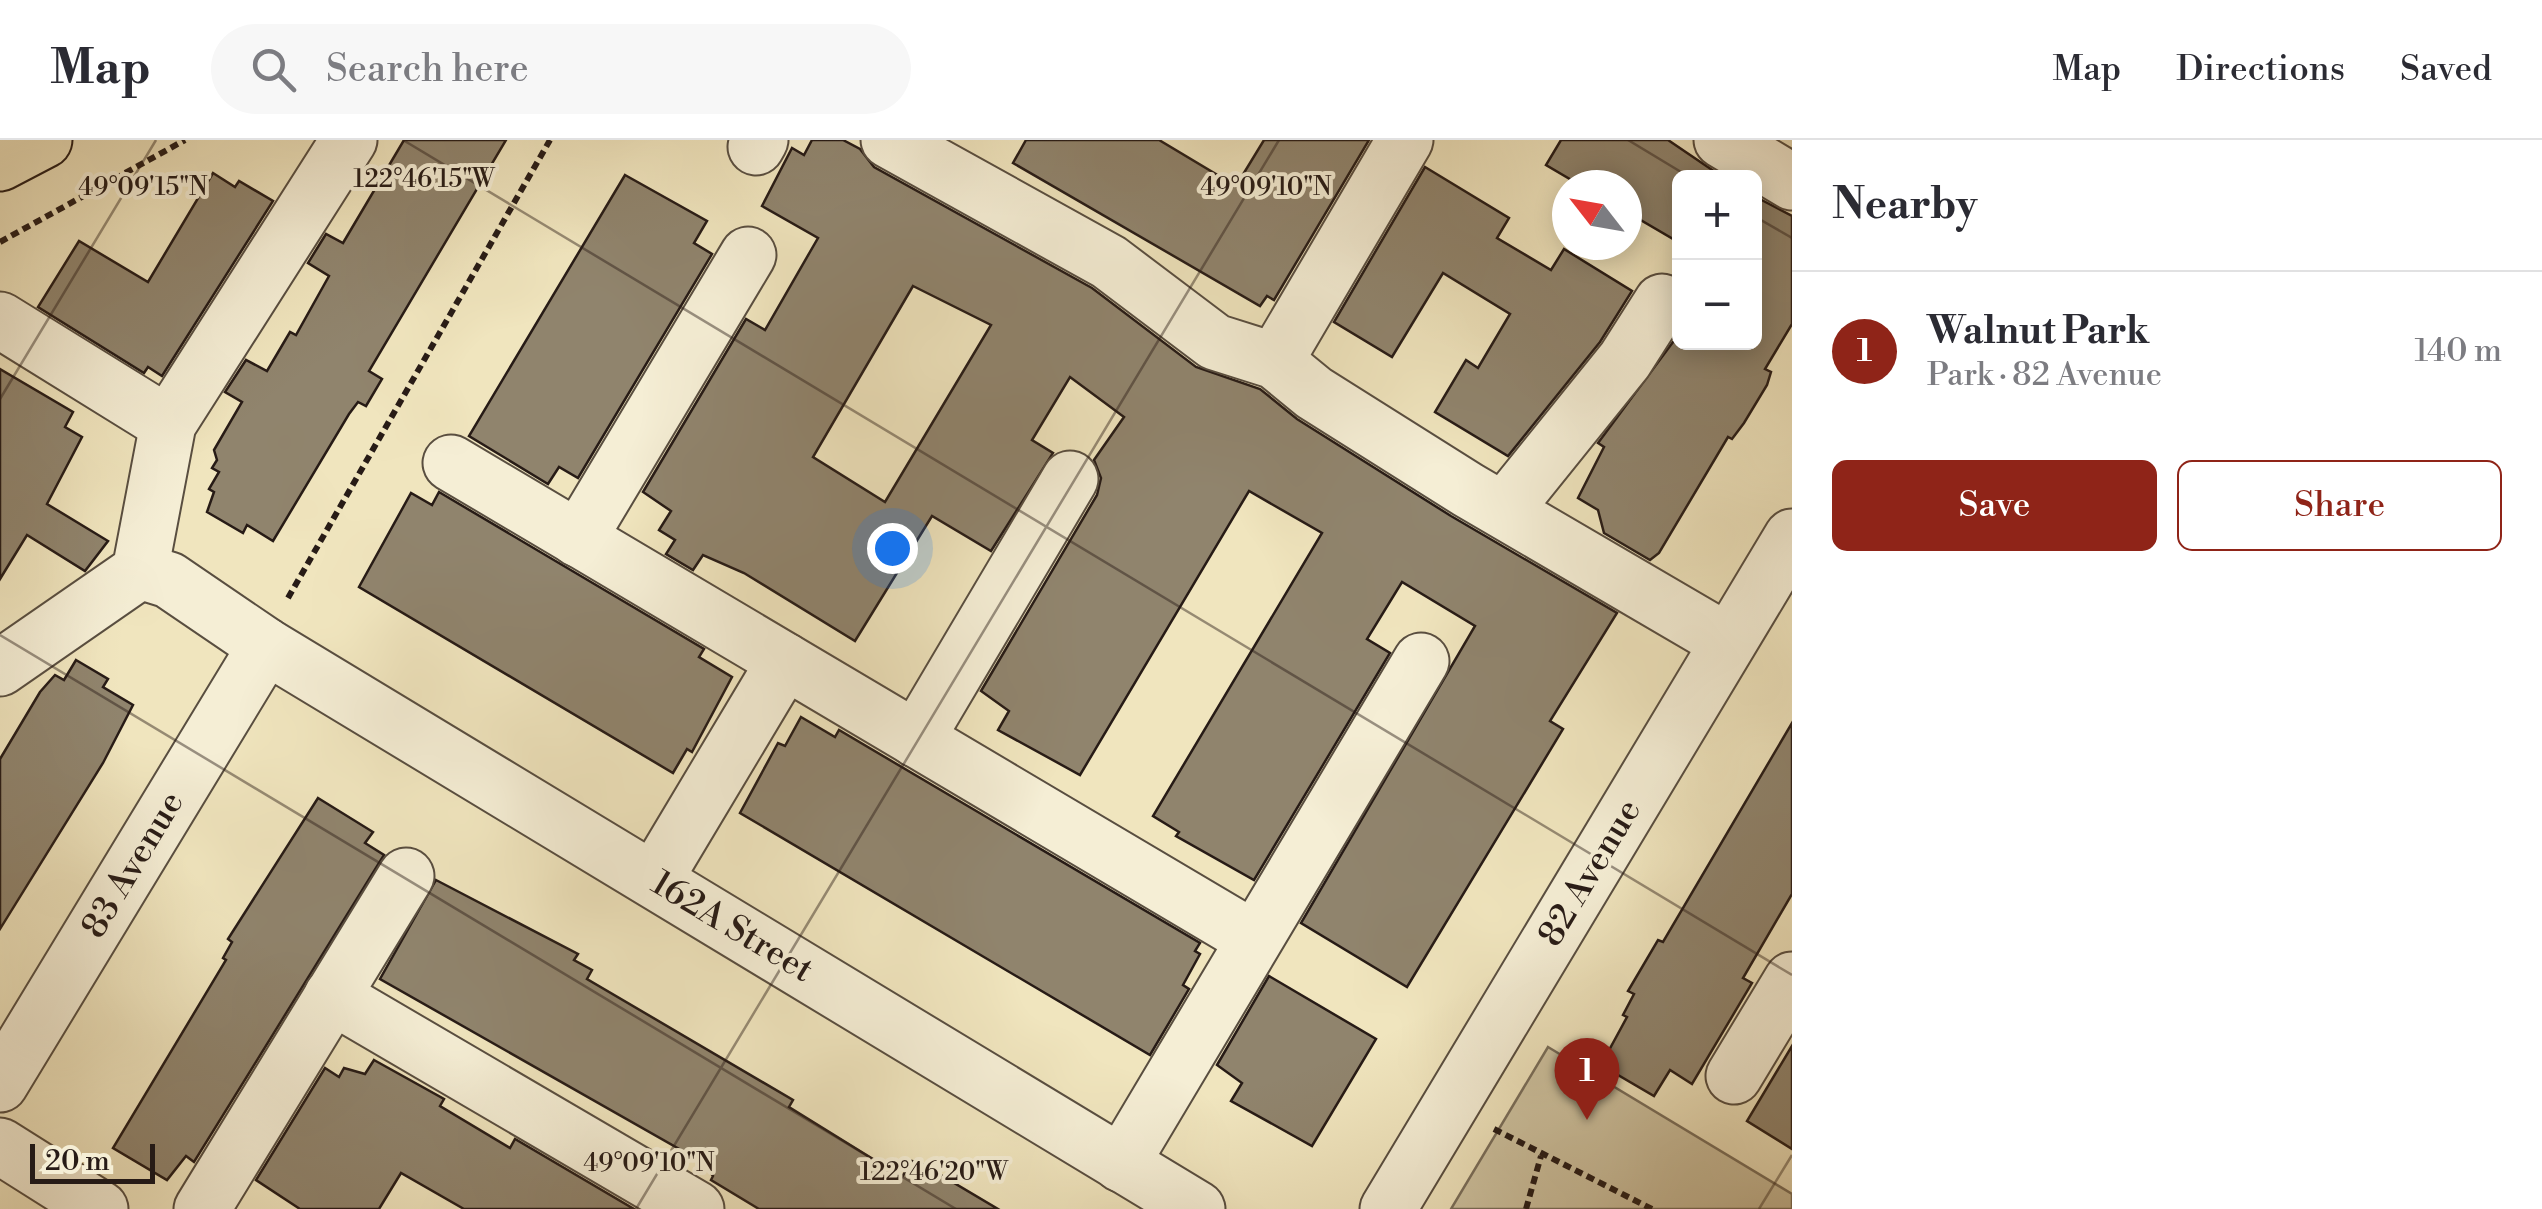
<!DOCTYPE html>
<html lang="en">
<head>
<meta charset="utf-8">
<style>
	body { margin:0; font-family:"Libre Bodoni",serif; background:#f7f7f7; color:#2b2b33 }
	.controls { position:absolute; right:30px; top:30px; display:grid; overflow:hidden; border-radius:15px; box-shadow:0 5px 25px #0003 }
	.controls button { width:90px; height:90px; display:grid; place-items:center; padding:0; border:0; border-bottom:2px solid #e1e1e2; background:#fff; color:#2b2b33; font:50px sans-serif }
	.compass { position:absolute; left:1552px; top:30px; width:90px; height:90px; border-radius:50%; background:#fff; box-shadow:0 5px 25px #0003; rotate:301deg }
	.scale { position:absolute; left:30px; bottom:25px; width:125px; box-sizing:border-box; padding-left:10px; border:5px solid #271b16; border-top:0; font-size:28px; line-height:35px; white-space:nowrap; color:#271b16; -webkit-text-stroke:8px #f5eed5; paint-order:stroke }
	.you { position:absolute; left:892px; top:408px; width:35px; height:35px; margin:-25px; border:8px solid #fff; border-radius:50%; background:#1a73e8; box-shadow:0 0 0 15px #1a73e833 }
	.badge { display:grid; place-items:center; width:65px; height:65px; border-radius:50%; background:#8f2418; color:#fff; font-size:32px; font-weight:700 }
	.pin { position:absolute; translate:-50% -82px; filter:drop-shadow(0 2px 5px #0008) }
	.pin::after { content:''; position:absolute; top:52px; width:35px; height:30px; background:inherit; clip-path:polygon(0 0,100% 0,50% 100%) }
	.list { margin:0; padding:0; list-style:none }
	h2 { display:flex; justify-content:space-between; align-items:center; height:130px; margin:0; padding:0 40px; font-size:42px }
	h2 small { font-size:32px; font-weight:400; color:#7c7c81 }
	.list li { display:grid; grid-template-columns:65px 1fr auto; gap:30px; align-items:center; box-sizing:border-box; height:160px; padding:0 40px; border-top:2px solid #e1e1e2 }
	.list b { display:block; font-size:38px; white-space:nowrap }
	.list p { margin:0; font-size:32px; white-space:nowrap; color:#7c7c81 }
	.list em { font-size:32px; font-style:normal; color:#7c7c81 }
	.actions { display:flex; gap:20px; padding:30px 40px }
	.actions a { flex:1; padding:22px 0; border:2px solid #8f2418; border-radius:15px; text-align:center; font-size:35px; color:#8f2418 }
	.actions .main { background:#8f2418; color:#fff }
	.icon { flex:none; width:55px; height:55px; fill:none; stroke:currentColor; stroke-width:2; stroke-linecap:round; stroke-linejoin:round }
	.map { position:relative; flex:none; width:1792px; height:1069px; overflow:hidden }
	header { display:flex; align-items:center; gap:60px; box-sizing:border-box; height:140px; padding:0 50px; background:#fff; border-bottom:2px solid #e1e1e2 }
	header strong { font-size:48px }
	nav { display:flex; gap:55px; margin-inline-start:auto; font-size:35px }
	.search { width:700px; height:90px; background:#f7f7f7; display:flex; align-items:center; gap:25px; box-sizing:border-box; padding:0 35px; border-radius:55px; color:#7c7c81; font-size:38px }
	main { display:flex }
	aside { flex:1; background:#fff }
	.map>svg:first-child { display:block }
</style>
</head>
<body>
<header>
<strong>Map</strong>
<div class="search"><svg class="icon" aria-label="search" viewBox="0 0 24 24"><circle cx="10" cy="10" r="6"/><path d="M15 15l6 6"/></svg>Search here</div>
<nav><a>Map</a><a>Directions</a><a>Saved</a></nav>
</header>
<main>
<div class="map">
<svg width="1792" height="1069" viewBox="0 0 1792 1069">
	<rect width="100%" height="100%" fill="#f0e5be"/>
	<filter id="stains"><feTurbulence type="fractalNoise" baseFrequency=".002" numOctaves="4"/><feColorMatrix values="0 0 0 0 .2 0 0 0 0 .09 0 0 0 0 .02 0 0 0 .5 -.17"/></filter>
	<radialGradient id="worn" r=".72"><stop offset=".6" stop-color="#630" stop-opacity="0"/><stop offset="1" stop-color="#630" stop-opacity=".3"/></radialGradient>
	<path fill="#cec3a1" stroke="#7a6f5c" stroke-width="2.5" d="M1548,907L1792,1054V1069H1451Z"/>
	<g fill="#90846d" stroke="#271b16" stroke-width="2.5" fill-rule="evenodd">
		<path d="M404,0H506L369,231L382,239L366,266L358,262L349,274L273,401L247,385L243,393L207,372L214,352L209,349L219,332L212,328L217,320L214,310L242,262L225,252L246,220L267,231L290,192L296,195L329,136L308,123L326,94L343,103Z"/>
		<path d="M812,0H843L860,9L874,27L1092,148L1196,227L1260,249L1297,279L1451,376L1617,473L1550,581L1563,589L1407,847L1301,783L1475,486L1402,442L1367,499L1390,513L1254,740L1176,696L1179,692L1153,676L1322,393L1249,351L1080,635L998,590L1009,571L981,551L1097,355L1101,338L1094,320L1124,277L1070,237L1032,300L1053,313L991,411L932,376L855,501L744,433L703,415L693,430L666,414L675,400L659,390L671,371L643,352L746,179L765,190L818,98L762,66L792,8L804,15ZM913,146L991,185L885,362L813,317Z"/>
		<path d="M1026,0H1159L1236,46L1264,0H1369L1274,160L1267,156L1260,166L1013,23Z"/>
		<path d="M1561,0H1668L1724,38H1680V103L1627,72V45H1580L1546,25Z"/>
		<path d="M1425,27L1509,78L1497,98L1551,130L1564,109L1632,151L1600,202L1508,316L1435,272L1466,220L1478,228L1510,174L1443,133L1392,217L1334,182Z"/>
		<path d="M213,33L235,47L239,41L273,61L162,236L148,227L144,233L38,167L79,101L148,142Z"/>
		<path d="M625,35L707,81L694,103L712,114L578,338L559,327L548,344L469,296Z"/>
		<path d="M1754,56L1792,76V184L1765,229L1771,232L1767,245L1744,283L1732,299L1728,297L1659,413L1650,420L1604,393L1598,370L1578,358L1604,307L1598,303L1673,202H1754Z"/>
		<path d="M0,229L73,272L65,287L82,297L47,364L108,401L85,431L27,395L0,439Z"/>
		<path d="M439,352L704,509L699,517L732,537L692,612L687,609L673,633L359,447L411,353L432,365Z"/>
		<path d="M76,520L108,539L103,547L133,565L103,623L0,789V619L40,552L55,535L64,540Z"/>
		<path d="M801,577L835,597L839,590L1200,803L1195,811L1200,814L1183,845L1189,849L1150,915L740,673L778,603L785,606Z"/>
		<path d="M1792,583V754L1743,838L1752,843L1692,944L1670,930L1654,956L1601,925L1627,877L1623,875L1634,854L1628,851L1658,800L1663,802Z"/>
		<path d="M318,658L373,692L365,703L384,715L194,1022L186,1016L167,1040L113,1008L226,820L223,818L232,802L228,799Z"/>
		<path d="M436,740L578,814L574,820L592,830L587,839L793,960L789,967L902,1037L912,1021L922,1024L998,1069H759L711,1040L713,1036L702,1022L380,839Z"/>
		<path d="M1269,836L1376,899L1312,1006L1231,961L1242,943L1217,925Z"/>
		<path d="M1792,906V1009L1747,981Z"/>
		<path d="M374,920L444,959L440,966L510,1008L515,999L634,1069H464L401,1033L379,1069H300L256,1040L325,928L339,937L344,928L365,934Z"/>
	</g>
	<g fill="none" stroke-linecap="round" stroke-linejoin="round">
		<g stroke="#594e40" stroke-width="59">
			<g id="minor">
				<path d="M889,0L1109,122L1215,202L1275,221L1314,253L1468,350L1728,502"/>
				<path d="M1722,0L1792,42"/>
				<path d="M756,7L760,0"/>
				<path d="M0,180L168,284"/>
				<path d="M1275,221L1405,0"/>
				<path d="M451,323L1254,799"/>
				<path d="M1505,369L1625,220L1662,162"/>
				<path d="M578,399L748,115"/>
				<path d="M140,431L169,440L266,506L1197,1069"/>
				<path d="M0,528L140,431L168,284L349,0"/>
				<path d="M916,599L1070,339"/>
				<path d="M654,740L785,521"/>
				<path d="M332,856L696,1069"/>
				<path d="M1734,936L1792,840"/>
				<path d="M0,944L266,506"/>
				<path d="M0,1006L100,1069"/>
				<path d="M1121,1024L1421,521"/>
				<path d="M202,1069L406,736"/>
				<path d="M1388,1069L1792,397"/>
			</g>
		</g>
		<g stroke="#271b16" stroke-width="59">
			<path id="major" d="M0,23L44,0"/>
		</g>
		<g stroke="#271b16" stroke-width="6" stroke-dasharray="8 5" stroke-linecap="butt">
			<path d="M0,102L185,0"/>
			<path d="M288,458L550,0"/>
			<path d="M1494,989L1652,1069"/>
			<path d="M1526,1069L1541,1016"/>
		</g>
		<use href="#minor" stroke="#f5eed5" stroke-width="55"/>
		<use href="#major" stroke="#f0e5be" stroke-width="55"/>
	</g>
	<path fill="none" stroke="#271b16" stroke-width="2.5" stroke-opacity="0.45" d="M403,0L1792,835M1628,0L1691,38M1754,76L1792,98M0,259L156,0M0,495L956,1069M636,1069L1279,0M1759,1069L1792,1015"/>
	<g text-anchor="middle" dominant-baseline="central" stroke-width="8" stroke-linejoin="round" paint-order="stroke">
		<g font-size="35" fill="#271b16" stroke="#f5eed5">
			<text transform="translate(133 725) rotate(-59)">83 Avenue</text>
			<text transform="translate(1590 733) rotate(-59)">82 Avenue</text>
			<text transform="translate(732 787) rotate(31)">162A Street</text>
		</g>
	</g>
	<g font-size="25" text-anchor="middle" fill="#271b16" stroke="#f5eed5" stroke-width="8" stroke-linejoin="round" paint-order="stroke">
		<text x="424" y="47">122°46'15"W</text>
		<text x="143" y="55">49°09'15"N</text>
		<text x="1266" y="55">49°09'10"N</text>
		<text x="649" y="1031">49°09'10"N</text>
		<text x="934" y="1040">122°46'20"W</text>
	</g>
	<rect width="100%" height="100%" filter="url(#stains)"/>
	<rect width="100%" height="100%" fill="url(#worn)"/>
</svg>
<div class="controls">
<button>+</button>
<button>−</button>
</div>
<svg class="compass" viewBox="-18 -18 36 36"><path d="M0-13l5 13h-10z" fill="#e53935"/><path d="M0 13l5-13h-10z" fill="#7c7c81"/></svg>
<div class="scale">20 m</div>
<div class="you"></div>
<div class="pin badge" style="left:1587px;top:980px">1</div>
</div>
<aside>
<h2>Nearby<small></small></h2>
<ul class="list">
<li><span class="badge">1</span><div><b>Walnut Park</b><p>Park · 82 Avenue</p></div><em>140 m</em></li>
</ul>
<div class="actions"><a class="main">Save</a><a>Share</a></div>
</aside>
</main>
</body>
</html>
